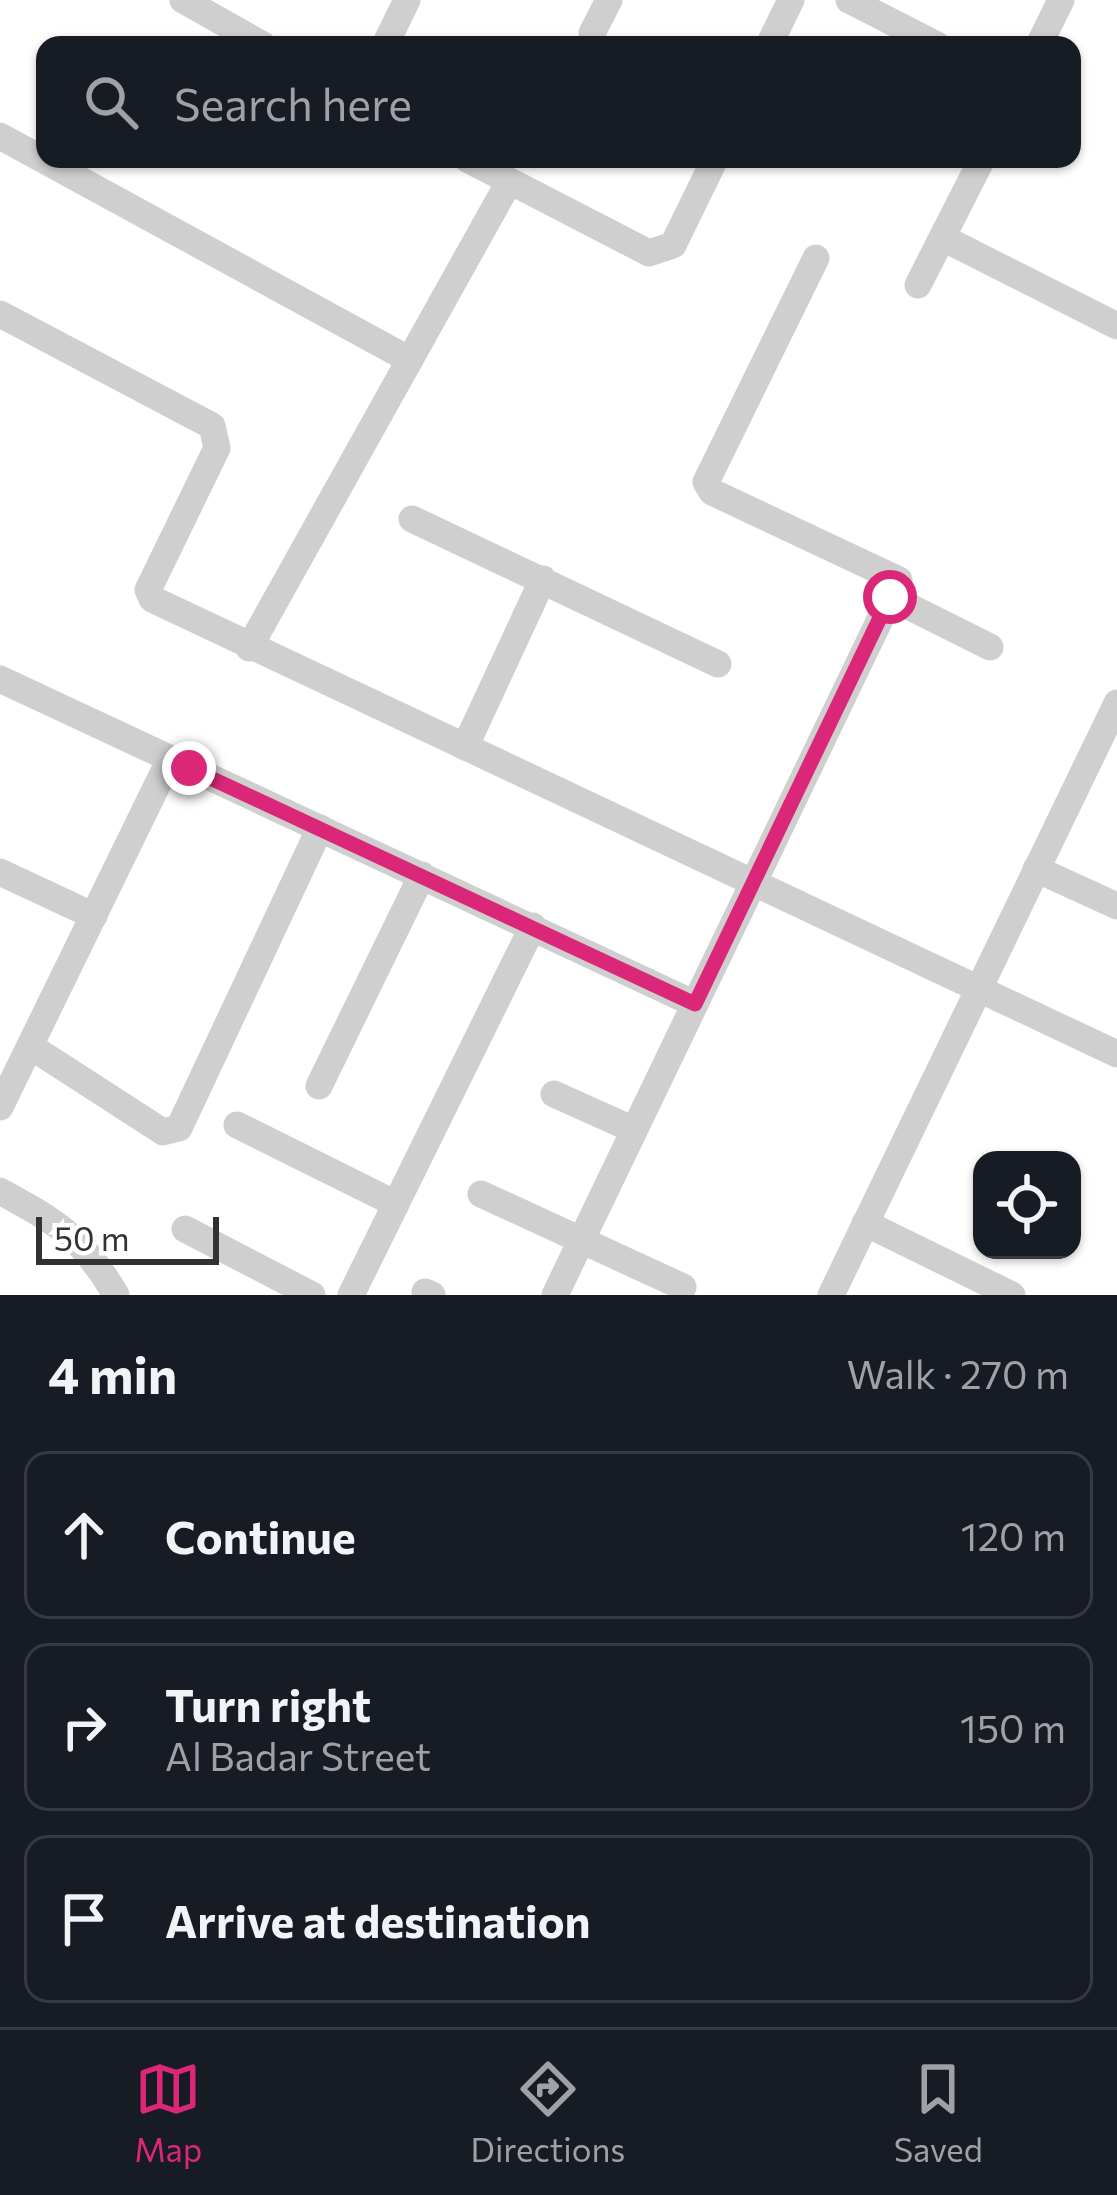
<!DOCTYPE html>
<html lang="en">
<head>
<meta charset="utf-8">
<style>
	body { margin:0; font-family:Commissioner,sans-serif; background:#20242c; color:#f1f3f6 }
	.controls { position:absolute; right:36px; bottom:36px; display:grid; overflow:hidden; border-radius:24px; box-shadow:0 3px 9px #0004 }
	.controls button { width:108px; height:108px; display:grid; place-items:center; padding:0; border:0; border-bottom:3px solid #363941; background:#171b24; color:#f1f3f6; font:60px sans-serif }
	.scale { position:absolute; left:36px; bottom:30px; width:183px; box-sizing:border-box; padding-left:12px; border:6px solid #323232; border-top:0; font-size:33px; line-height:42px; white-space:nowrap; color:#323232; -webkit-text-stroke:9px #fff; paint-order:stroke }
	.stop { position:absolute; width:36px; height:36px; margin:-27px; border:9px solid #db2777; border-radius:50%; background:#fff }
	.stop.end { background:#db2777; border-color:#fff; box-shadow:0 3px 12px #0008 }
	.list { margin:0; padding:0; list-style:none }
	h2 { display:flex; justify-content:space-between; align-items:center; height:156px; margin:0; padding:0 48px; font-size:51px }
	h2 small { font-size:39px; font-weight:400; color:#9ea1a6 }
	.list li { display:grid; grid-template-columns:78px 1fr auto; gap:36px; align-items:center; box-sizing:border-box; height:168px; margin:0 24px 24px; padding:0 24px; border:3px solid #363941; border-radius:24px }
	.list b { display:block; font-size:45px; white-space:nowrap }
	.list p { margin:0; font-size:39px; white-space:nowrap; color:#9ea1a6 }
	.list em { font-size:39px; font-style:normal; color:#9ea1a6 }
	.icon { flex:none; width:66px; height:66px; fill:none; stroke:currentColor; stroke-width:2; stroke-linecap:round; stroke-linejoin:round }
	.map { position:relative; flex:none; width:1117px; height:1295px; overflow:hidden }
	.search { position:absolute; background:#171b24; box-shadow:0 3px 9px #0004; left:36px; right:36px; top:36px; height:132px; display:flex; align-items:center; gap:30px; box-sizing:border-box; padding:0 42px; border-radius:24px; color:#9ea1a6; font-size:45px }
	.sheet { height:732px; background:#171b24 }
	nav { display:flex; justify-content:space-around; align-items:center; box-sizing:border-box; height:168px; border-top:3px solid #363941; background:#171b24; font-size:33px; color:#9ea1a6 }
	nav a { display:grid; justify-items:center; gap:6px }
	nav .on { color:#db2777 }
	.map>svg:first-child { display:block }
</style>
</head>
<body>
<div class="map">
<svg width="1117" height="1295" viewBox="0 0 1117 1295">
	<rect width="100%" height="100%" fill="#fff"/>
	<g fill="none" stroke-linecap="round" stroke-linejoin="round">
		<g stroke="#cfcfcf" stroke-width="27">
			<path d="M183,0L263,45"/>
			<path d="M849,0L937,45"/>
			<path d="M592,33L609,0"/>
			<path d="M385,45L407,0"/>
			<path d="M769,45L791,0"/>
			<path d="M1039,45L1061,0"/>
			<path d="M0,136L410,360"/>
			<path d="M467,159L649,253L673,245L715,159"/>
			<path d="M943,238L1117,326"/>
			<path d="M918,285L982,159"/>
			<path d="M0,314L212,426L217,448L148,590L152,599L1117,1054"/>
			<path d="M412,519L718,664"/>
			<path d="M890,597L990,647"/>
			<path d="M249,648L509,182"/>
			<path d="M0,679L695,1004"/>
			<path d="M465,747L543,579"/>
			<path d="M1036,869L1117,906"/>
			<path d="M0,872L94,916"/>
			<path d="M30,1046L163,1132L179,1128L320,828"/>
			<path d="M319,1086L422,875"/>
			<path d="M554,1094L634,1130"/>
			<path d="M0,1107L170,759"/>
			<path d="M237,1125L396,1204"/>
			<path d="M0,1191C57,1222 83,1238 116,1295"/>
			<path d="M481,1194L683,1287"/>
			<path d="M865,1223L1012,1295"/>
			<path d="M185,1229L312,1295"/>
			<path d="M425,1292L432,1295"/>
			<path d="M351,1295L533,926"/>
			<path d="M555,1295L899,580L712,492L706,482L816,258"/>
			<path d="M831,1295L1117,703"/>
		</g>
	</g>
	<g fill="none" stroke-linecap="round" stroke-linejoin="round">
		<path stroke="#db2777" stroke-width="15" d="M189,768L695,1004L890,597"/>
	</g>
</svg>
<div class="controls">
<button><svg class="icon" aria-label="locate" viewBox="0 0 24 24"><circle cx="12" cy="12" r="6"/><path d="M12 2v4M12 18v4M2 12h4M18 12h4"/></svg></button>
</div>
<div class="scale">50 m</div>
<div class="stop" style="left:890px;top:597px"></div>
<div class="stop end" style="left:189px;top:768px"></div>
<div class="search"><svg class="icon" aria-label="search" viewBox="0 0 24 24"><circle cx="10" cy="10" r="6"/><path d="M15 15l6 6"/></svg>Search here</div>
</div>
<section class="sheet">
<h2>4 min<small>Walk · 270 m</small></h2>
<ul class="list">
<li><svg class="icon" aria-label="ahead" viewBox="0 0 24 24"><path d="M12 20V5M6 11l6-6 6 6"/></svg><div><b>Continue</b></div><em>120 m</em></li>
<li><svg class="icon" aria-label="right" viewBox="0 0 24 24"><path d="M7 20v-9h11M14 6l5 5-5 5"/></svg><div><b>Turn right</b><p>Al Badar Street</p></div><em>150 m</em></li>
<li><svg class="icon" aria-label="arrive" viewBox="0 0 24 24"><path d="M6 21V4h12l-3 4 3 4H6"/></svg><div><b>Arrive at destination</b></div></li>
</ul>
</section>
<nav>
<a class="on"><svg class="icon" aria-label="map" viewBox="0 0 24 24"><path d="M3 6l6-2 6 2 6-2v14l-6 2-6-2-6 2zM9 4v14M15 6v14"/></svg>Map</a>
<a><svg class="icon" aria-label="directions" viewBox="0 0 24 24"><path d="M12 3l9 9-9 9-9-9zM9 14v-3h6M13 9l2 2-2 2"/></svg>Directions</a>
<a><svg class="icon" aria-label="saved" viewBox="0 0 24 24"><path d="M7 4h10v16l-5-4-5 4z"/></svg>Saved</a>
</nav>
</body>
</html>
